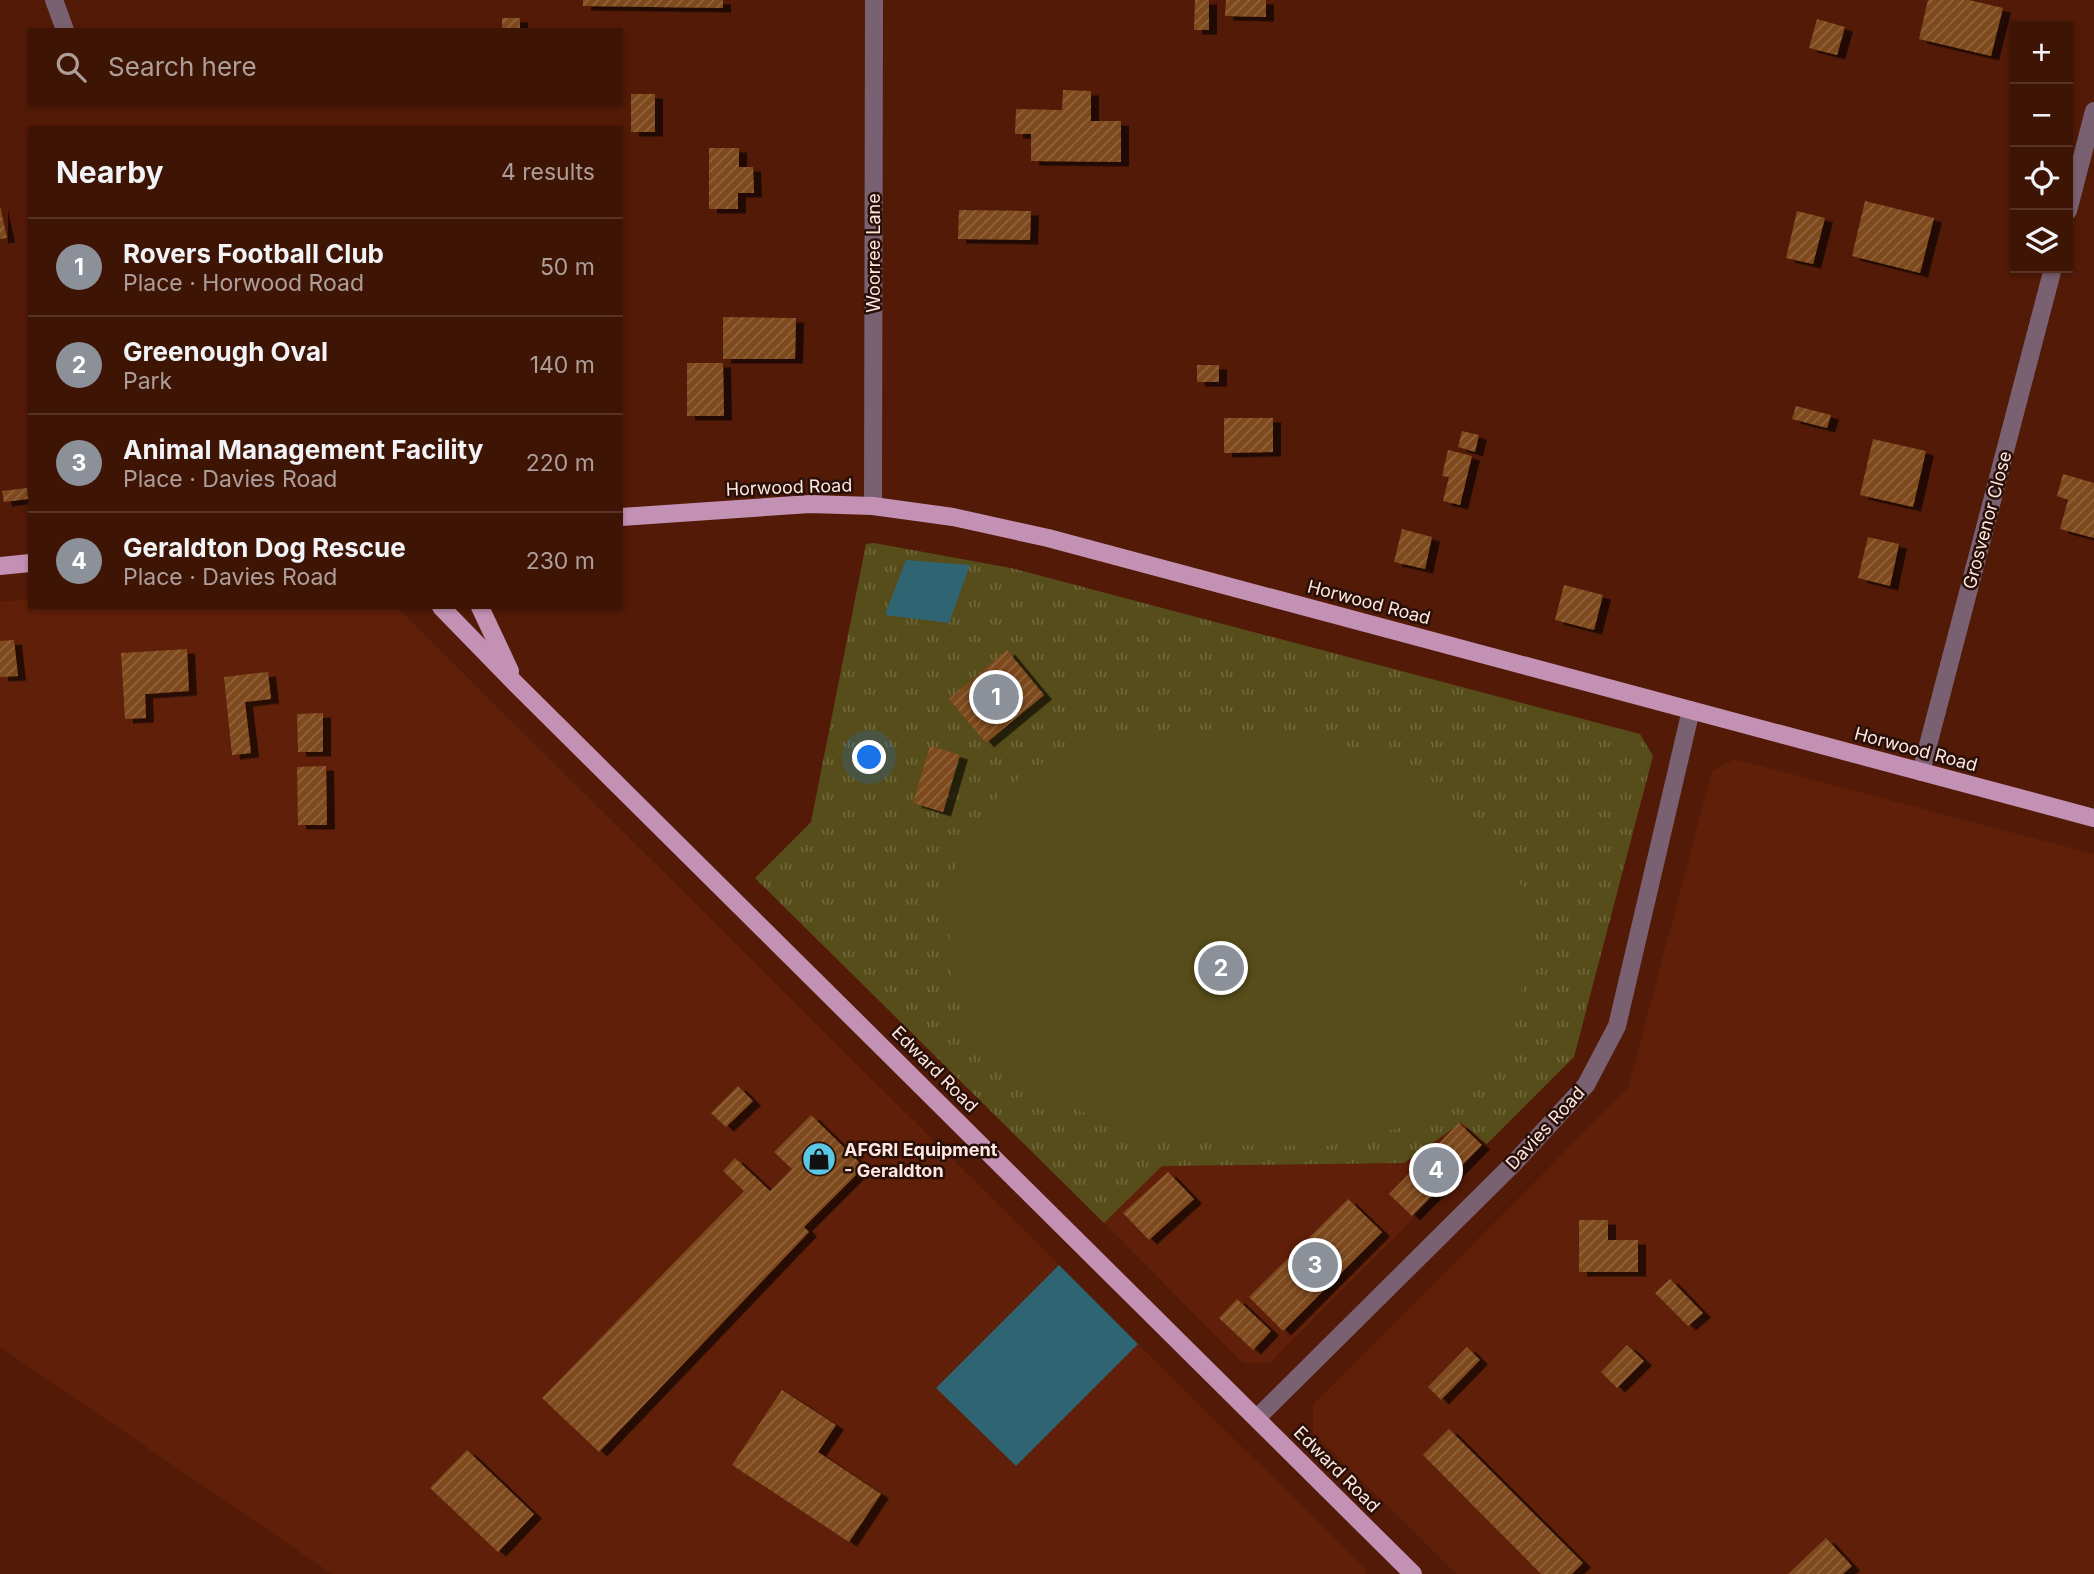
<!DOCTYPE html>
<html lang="en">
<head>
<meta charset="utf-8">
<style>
	body { margin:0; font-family:Inter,sans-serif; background:#492113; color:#f1f3f6 }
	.controls { position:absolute; right:21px; top:21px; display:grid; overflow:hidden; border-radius:0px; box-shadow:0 2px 5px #0004 }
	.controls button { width:63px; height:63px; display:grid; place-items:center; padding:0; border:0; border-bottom:2px solid #573327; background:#3e1405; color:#f1f3f6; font:35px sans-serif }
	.you { position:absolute; left:870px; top:758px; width:24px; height:24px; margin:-18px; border:5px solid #fff; border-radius:50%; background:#1a73e8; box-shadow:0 0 0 10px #1a73e833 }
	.badge { display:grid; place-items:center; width:46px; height:46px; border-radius:50%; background:#8c9099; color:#fff; font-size:23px; font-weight:700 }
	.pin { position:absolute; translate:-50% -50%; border:4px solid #fff; box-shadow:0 2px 7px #0006 }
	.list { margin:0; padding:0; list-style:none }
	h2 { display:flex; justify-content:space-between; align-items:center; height:91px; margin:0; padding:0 28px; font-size:30px }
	h2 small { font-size:23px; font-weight:400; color:#ad9e9a }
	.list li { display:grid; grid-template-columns:46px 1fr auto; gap:21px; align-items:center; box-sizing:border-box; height:98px; padding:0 28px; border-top:2px solid #573327 }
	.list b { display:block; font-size:26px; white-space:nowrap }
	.list p { margin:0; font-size:23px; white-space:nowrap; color:#ad9e9a }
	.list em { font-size:23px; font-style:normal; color:#ad9e9a }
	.icon { flex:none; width:38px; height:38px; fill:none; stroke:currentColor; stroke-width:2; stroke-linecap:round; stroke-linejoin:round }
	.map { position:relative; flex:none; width:2094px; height:1574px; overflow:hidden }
	.search { position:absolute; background:#3e1405; box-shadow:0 2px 5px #0004; left:28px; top:28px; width:595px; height:77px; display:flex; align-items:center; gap:18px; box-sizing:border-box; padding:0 24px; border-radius:0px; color:#ad9e9a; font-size:26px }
	.panel { position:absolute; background:#3e1405; box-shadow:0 2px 5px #0004; left:28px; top:126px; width:595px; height:483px; border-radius:0px }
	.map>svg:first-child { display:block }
</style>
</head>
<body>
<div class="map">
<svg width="2094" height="1574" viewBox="0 0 2094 1574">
	<defs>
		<pattern id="park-tufts" width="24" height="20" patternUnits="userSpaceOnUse" patternTransform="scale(1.75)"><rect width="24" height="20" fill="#574d1a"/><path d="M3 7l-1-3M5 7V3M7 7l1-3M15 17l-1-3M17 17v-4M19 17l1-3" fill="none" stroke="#70673b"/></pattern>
		<pattern id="building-hatch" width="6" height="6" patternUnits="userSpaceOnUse" patternTransform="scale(1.75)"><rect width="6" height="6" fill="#7e4a1d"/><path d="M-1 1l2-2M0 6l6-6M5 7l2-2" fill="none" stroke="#91643e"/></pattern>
		<filter id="shadow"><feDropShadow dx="8" dy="4.5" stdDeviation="0" flood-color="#0009"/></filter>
	</defs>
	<rect width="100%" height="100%" fill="#521a07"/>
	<g fill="#5f1f08">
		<path d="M30,599V607H397L1059,1265L937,1388L1016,1466L1138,1344L1368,1571L1364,1574H332L0,1347V602Z"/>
		<path d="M1734,759L2094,854V1574H1456L1313,1433V1405L1628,1088L1712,771Z"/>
		<path d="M1461,1123L1487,1144L1270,1363H1243L1104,1223L1161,1166L1403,1163Z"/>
	</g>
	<path fill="url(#park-tufts)" d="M874,543L1011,568L1640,734L1653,756L1574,1057L1487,1144L1461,1123L1404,1163L1162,1166L1104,1223L755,878L811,822L866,544Z"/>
	<path fill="#574d1a" d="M1150,731H1265L1308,737L1381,758L1437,788L1480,828L1514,870L1526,896L1530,921L1525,969L1516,1020L1507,1044L1473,1093L1411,1125L1326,1146L1227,1145L1173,1139L1119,1129L1016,1081L980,1048L966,1021L954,979L951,959L948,902L955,871L965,846L985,810L1012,784L1068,745L1105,735Z"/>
	<g fill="#2f6473">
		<path d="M906,560L970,565L949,623L885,615Z"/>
		<path d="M1059,1265L1138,1344L1016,1466L936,1388Z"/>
	</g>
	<g fill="url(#building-hatch)" filter="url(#shadow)">
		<path d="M583,0H723V8L583,6Z"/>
		<path d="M1195,0H1209V30H1194Z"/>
		<path d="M1226,0H1266V17L1225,16Z"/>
		<path d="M1928,0H1969L2003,8L1991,56L1919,39Z"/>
		<rect x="502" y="18" width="18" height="12"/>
		<path d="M1817,19L1845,27L1837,55L1809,48Z"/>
		<path d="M1063,90L1091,91V121H1121V162L1031,161V134H1015L1016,109L1062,110Z"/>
		<rect x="631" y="94" width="24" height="38"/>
		<path d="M709,148H739V167H753L754,193H738V209H709Z"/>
		<path d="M1865,201L1934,218L1920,273L1852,256Z"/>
		<path d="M0,206L7,238L0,239Z"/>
		<path d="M959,210L1031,211L1030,240L958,239Z"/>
		<path d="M1797,211L1825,218L1813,264L1786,258Z"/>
		<path d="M723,317L796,318L795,359H723Z"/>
		<path d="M687,363H723L724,416H687Z"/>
		<rect x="1197" y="365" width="22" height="17"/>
		<path d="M1796,406L1831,415L1827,428L1792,419Z"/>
		<path d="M1224,418H1273V452L1224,453Z"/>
		<path d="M1462,431L1479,435L1475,452L1458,447Z"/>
		<path d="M1873,439L1926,451L1913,507L1860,495Z"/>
		<path d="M1448,450L1472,456L1460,505L1443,501L1449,477L1442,476Z"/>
		<path d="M2063,474L2094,483V538L2060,529L2068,500L2057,496Z"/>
		<path d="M27,488L28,499L4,502L2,491Z"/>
		<path d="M1402,529L1432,537L1425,569L1394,562Z"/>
		<path d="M1868,537L1899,544L1890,586L1858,578Z"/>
		<path d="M1564,585L1603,595L1594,630L1555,620Z"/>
		<path d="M14,640L18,676L0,677V641Z"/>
		<path d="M187,649L189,691L145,694L146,718L125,719L121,653Z"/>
		<path d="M1007,650L1044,695L986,743L949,699Z"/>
		<path d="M268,672L271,699L245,702L251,753L232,755L224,677Z"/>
		<path d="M323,713V752H298L297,714Z"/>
		<path d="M930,746L960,755L943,812L913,803Z"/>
		<path d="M326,766L327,825H298L297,767Z"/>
		<path d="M738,1086L753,1101L726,1127L711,1113Z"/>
		<path d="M811,1115L864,1167L804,1227L809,1232L599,1452L542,1398L744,1191L723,1171L735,1158L770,1191L792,1169L774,1152Z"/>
		<path d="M1459,1123L1482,1145L1412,1216L1389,1194Z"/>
		<path d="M1168,1172L1194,1199L1149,1240L1123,1213Z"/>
		<path d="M1348,1199L1382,1232L1283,1331L1249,1297Z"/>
		<path d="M1579,1220H1608V1240H1638V1272H1579Z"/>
		<path d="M1670,1279L1703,1313L1688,1326L1655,1293Z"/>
		<path d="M1237,1299L1271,1331L1253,1350L1219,1318Z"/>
		<path d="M1627,1345L1644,1361L1617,1388L1601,1372Z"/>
		<path d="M1467,1347L1480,1360L1441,1400L1428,1387Z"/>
		<path d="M782,1390L836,1425L818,1452L881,1494L849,1542L732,1465Z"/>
		<path d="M1449,1429L1583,1563L1572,1574H1541L1423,1455Z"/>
		<path d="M467,1450L534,1514L498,1552L430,1488Z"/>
		<path d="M1826,1538L1852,1566L1843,1574H1788Z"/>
	</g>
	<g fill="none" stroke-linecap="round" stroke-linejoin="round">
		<g stroke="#7a6172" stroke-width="18">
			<path d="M54,0L65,30"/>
			<path d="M2068,211L2094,111"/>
			<path d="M873,506L874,0"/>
			<path d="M1921,772L2053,268"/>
			<path d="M1257,1418L1515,1162L1586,1085L1617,1026L1691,710"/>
		</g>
		<g stroke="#c391b4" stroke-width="18">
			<path d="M621,517L810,504L873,506L953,517L1048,538L2094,818"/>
			<path d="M0,566L30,563"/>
			<path d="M441,607L516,684L1413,1574"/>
			<path d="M480,607L510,671"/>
		</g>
	</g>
	<defs>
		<g id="shop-disc" transform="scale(1.75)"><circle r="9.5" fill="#5ac8e5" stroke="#280f07"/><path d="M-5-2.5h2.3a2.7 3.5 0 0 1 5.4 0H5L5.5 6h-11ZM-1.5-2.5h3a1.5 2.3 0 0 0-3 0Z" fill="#111"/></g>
	</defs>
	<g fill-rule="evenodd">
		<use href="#shop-disc" x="819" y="1159"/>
	</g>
	<g text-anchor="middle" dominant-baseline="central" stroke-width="5" stroke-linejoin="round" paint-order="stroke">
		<g font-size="18" fill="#fee7e0" stroke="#280f07">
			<text transform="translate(873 253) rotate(-90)">Woorree Lane</text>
			<text transform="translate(789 487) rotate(-2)">Horwood Road</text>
			<text transform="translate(1987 520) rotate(-75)">Grosvenor Close</text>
			<text transform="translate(1369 602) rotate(15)">Horwood Road</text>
			<text transform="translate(1916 749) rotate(15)">Horwood Road</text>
			<text transform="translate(935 1069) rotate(45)">Edward Road</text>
			<text transform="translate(1545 1128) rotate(-47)">Davies Road</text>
			<text transform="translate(1337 1469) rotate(45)">Edward Road</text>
		</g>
		<g font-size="18" font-weight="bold" fill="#fee7e0" stroke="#280f07" text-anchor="start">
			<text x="844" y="1149">AFGRI Equipment<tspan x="844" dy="21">- Geraldton</tspan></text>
		</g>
	</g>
</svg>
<div class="controls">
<button>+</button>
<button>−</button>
<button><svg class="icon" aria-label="locate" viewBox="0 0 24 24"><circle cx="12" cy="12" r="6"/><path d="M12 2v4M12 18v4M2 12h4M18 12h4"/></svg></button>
<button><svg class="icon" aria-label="layers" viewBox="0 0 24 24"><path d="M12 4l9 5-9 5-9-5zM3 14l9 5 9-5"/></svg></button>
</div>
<div class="you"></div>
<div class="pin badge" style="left:996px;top:697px">1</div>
<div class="pin badge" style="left:1221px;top:968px">2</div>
<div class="pin badge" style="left:1315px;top:1265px">3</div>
<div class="pin badge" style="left:1436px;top:1170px">4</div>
<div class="search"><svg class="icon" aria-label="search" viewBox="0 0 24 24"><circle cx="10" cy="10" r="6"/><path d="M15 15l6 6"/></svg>Search here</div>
<section class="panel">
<h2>Nearby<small>4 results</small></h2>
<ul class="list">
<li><span class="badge">1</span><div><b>Rovers Football Club</b><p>Place · Horwood Road</p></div><em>50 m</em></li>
<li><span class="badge">2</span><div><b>Greenough Oval</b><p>Park</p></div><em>140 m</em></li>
<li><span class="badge">3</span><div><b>Animal Management Facility</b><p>Place · Davies Road</p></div><em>220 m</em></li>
<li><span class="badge">4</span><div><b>Geraldton Dog Rescue</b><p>Place · Davies Road</p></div><em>230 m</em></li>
</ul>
</section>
</div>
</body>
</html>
